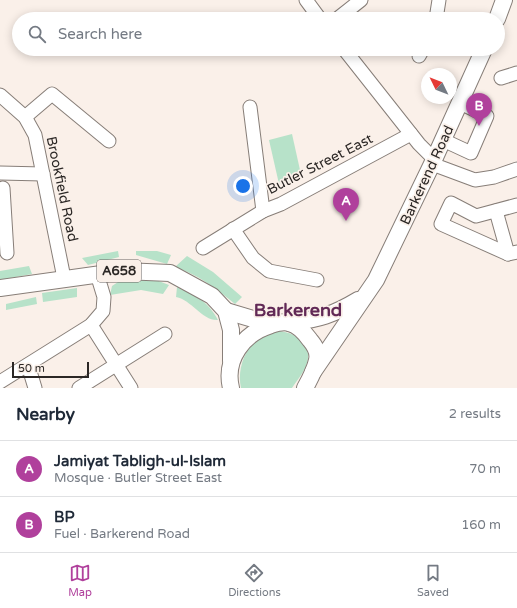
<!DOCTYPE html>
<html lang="en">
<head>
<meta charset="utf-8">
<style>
	body { margin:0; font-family:"Varela Round",sans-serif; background:#f6f6f7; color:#1f2937 }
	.compass { position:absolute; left:421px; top:68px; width:36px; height:36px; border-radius:50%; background:#fff; box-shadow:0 2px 10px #0003; rotate:313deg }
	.scale { position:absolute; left:12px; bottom:10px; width:77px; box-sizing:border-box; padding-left:4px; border:2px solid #2b2725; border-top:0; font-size:11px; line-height:14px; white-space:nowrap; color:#2b2725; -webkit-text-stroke:3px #faf0e9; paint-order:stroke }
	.you { position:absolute; left:243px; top:186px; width:14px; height:14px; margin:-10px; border:3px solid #fff; border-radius:50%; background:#1a73e8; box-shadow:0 0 0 6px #1a73e833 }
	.badge { display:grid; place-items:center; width:26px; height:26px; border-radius:50%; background:#b0409c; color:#fff; font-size:13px; font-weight:700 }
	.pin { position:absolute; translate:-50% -33px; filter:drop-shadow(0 1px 2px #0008) }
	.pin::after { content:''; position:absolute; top:21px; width:14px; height:12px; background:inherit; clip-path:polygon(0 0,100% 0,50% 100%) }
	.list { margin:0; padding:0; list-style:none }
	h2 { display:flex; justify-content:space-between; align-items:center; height:52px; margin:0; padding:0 16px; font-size:17px }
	h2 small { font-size:13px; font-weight:400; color:#747a83 }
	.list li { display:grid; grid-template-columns:26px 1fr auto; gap:12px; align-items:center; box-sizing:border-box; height:56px; padding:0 16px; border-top:1px solid #e0e1e3 }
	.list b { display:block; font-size:15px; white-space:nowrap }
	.list p { margin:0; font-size:13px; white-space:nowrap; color:#747a83 }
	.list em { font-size:13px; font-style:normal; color:#747a83 }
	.icon { flex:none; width:22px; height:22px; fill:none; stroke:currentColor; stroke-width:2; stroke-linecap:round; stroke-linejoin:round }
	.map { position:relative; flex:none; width:517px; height:388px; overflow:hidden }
	.search { position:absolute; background:#fff; box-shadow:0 2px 10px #0003; left:12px; right:12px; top:12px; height:44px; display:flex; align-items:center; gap:10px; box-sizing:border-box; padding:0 14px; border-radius:22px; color:#747a83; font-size:15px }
	.sheet { height:164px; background:#fff }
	nav { display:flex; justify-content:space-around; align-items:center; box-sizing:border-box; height:56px; border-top:1px solid #e0e1e3; background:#fff; font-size:11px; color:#747a83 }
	nav a { display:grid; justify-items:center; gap:2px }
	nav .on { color:#b0409c }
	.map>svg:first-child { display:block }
</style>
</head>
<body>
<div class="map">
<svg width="517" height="388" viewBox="0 0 517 388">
	<rect width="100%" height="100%" fill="#faf0e9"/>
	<g fill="#b7e2c9">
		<path d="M292,134L302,179L279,184L269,140Z"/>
		<path d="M118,251L119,257L88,265L82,258Z"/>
		<path d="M136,251H157L171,255L167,264L136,255Z"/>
		<path d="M187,256L213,272L242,297L235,304C217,289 197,274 175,267Z"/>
		<path d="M29,266L32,274L0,280V271Z"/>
		<path d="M121,280H156L169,285L163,294L141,290L110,295L112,286Z"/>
		<path d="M177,287C196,296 208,301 218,320C202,321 192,300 176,297Z"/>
		<path d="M77,288V297L43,302L42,293Z"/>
		<path d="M36,297L37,304L6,310V304Z"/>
		<path d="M277,331C291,331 310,341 308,358C307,369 298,379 292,388H241C237,370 244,349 259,338C264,334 271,333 277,331Z"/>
	</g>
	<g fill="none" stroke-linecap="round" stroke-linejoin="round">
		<g stroke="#877e78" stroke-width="15">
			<g id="minor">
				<path d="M306,0L320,19"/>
				<path d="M337,19L361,0"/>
				<path d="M436,19L439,0"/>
				<path d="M344,49L419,144L434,159"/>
				<path d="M419,56L423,49"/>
				<path d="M501,78L517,73"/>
				<path d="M0,95L25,117L35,135L64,278"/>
				<path d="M250,107L263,211"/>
				<path d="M25,117L52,94L109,141"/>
				<path d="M443,140L471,153L487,116L460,103"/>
				<path d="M432,164L475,180L494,177L517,169"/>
				<path d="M0,173L43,174"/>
				<path d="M3,188L7,253"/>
				<path d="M517,205L476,216L451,203L441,224L508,254L517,252"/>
				<path d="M496,211L508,254"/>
				<path d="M233,229L253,258L269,271L317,280"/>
				<path d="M203,248L263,211L281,204L411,134"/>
				<path d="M91,325L131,388"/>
				<path d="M28,365L35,388"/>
				<path d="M0,382L91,325L103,311L104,297L97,274"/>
				<path d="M79,388L165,334"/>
			</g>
		</g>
		<g stroke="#877e78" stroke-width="18">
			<g id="major">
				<path d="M497,19L504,0"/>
				<path d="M0,288L123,271L170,273L212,296L226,311L231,330V361"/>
				<path d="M226,311L260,321L275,322"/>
				<path d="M290,323C319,319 333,315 358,300"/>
				<path d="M313,372L376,280L432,164L484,49"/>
				<path d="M231,388C224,359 244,333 271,325C277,323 283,321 289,323C298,325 305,333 310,340C315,346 319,352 317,360C315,370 310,379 305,388"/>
			</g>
		</g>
		<use href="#minor" stroke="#fff" stroke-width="13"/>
		<use href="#major" stroke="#fff" stroke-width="16"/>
	</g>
	<g text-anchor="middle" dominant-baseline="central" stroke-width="3.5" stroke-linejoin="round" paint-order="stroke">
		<rect fill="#faf0e9" stroke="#696360" stroke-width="1" x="97" y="260" width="44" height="22" rx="3"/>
		<g font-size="13" font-weight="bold" fill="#2b2725">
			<text x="119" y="271">A658</text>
		</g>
		<g font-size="14" fill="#2b2725" stroke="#faf0e9">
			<text transform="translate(320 164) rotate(-27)">Butler Street East</text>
			<text transform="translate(427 175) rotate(-65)">Barkerend Road</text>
			<text transform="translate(62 189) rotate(78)">Brookfield Road</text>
		</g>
		<g font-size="18" font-weight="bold" fill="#612956" stroke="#faf0e9">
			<text x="298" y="310">Barkerend</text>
		</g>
	</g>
</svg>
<svg class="compass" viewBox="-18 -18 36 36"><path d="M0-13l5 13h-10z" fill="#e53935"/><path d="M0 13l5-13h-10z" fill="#747a83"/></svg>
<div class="scale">50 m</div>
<div class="you"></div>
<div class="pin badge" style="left:346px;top:221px">A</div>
<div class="pin badge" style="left:479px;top:126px">B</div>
<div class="search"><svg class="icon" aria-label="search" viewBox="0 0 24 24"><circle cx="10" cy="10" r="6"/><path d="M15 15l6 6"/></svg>Search here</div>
</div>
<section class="sheet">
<h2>Nearby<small>2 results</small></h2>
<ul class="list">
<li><span class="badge">A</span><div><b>Jamiyat Tabligh-ul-Islam</b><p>Mosque · Butler Street East</p></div><em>70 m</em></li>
<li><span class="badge">B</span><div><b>BP</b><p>Fuel · Barkerend Road</p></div><em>160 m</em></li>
</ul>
</section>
<nav>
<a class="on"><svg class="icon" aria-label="map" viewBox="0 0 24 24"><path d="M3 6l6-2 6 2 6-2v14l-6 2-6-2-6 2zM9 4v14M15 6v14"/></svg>Map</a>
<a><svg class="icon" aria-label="directions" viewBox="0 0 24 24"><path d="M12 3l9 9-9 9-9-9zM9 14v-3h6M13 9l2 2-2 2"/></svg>Directions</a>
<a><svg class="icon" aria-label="saved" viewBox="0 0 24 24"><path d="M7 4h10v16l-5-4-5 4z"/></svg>Saved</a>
</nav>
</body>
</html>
